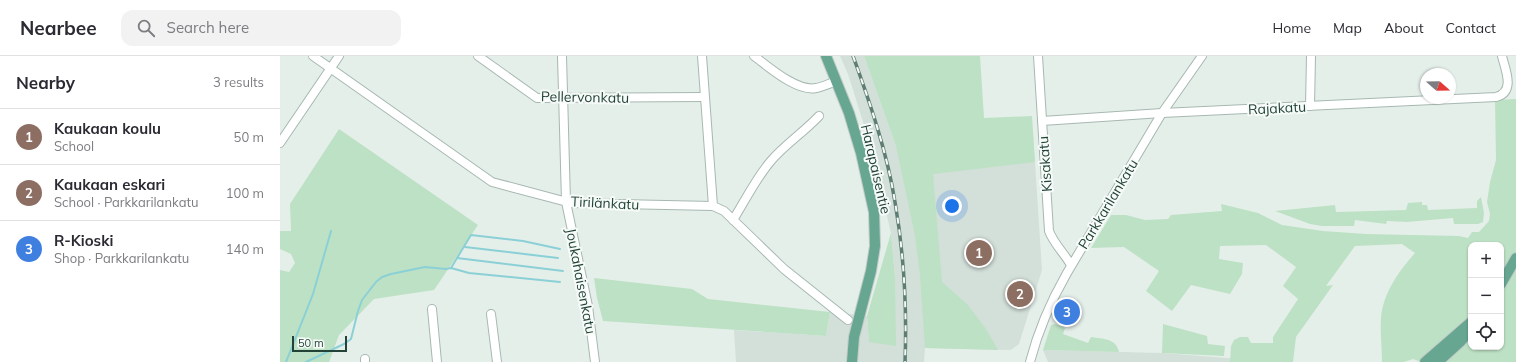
<!DOCTYPE html>
<html lang="en">
<head>
<meta charset="utf-8">
<style>
	body { margin:0; font-family:Mulish,sans-serif; background:#f2f2f3; color:#2b2b33 }
	.controls { position:absolute; right:12px; bottom:12px; display:grid; overflow:hidden; border-radius:8px; box-shadow:0 1px 3px #0004 }
	.controls button { width:36px; height:36px; display:grid; place-items:center; padding:0; border:0; border-bottom:1px solid #e1e1e2; background:#fff; color:#2b2b33; font:20px sans-serif }
	.compass { position:absolute; left:1140px; top:12px; width:36px; height:36px; border-radius:50%; background:#fff; box-shadow:0 1px 3px #0004; rotate:110deg }
	.scale { position:absolute; left:12px; bottom:10px; width:55px; box-sizing:border-box; padding-left:4px; border:2px solid #234338; border-top:0; font-size:11px; line-height:14px; white-space:nowrap; color:#234338; -webkit-text-stroke:3px #f6fbf8; paint-order:stroke }
	.you { position:absolute; left:672px; top:150px; width:14px; height:14px; margin:-10px; border:3px solid #fff; border-radius:50%; background:#1a73e8; box-shadow:0 0 0 6px #1a73e833 }
	.badge { display:grid; place-items:center; width:26px; height:26px; border-radius:50%; background:#0b8043; color:#fff; font-size:13px; font-weight:700 }
	.pin { position:absolute; translate:-50% -50%; border:2px solid #fff; box-shadow:0 1px 4px #0006 }
	.list { margin:0; padding:0; list-style:none }
	h2 { display:flex; justify-content:space-between; align-items:center; height:52px; margin:0; padding:0 16px; font-size:17px }
	h2 small { font-size:13px; font-weight:400; color:#7c7c81 }
	.list li { display:grid; grid-template-columns:26px 1fr auto; gap:12px; align-items:center; box-sizing:border-box; height:56px; padding:0 16px; border-top:1px solid #e1e1e2 }
	.list b { display:block; font-size:15px; white-space:nowrap }
	.list p { margin:0; font-size:13px; white-space:nowrap; color:#7c7c81 }
	.list em { font-size:13px; font-style:normal; color:#7c7c81 }
	.icon { flex:none; width:22px; height:22px; fill:none; stroke:currentColor; stroke-width:2; stroke-linecap:round; stroke-linejoin:round }
	.map { position:relative; flex:none; width:1236px; height:306px; overflow:hidden }
	header { display:flex; align-items:center; gap:24px; box-sizing:border-box; height:56px; padding:0 20px; background:#fff; border-bottom:1px solid #e1e1e2 }
	header strong { font-size:19px }
	nav { display:flex; gap:22px; margin-inline-start:auto; font-size:14px }
	.search { width:280px; height:36px; background:#f2f2f3; display:flex; align-items:center; gap:10px; box-sizing:border-box; padding:0 14px; border-radius:12px; color:#7c7c81; font-size:15px }
	main { display:flex }
	aside { flex:1; background:#fff }
	.map>svg:first-child { display:block }
</style>
</head>
<body>
<header>
<strong>Nearbee</strong>
<div class="search"><svg class="icon" aria-label="search" viewBox="0 0 24 24"><circle cx="10" cy="10" r="6"/><path d="M15 15l6 6"/></svg>Search here</div>
<nav><a>Home</a><a>Map</a><a>About</a><a>Contact</a></nav>
</header>
<main>
<aside>
<h2>Nearby<small>3 results</small></h2>
<ul class="list">
<li><span class="badge" style="background:#8d6e63">1</span><div><b>Kaukaan koulu</b><p>School</p></div><em>50 m</em></li>
<li><span class="badge" style="background:#8d6e63">2</span><div><b>Kaukaan eskari</b><p>School · Parkkarilankatu</p></div><em>100 m</em></li>
<li><span class="badge" style="background:#3f7fe0">3</span><div><b>R-Kioski</b><p>Shop · Parkkarilankatu</p></div><em>140 m</em></li>
</ul>
</aside>
<div class="map">
<svg width="1236" height="306" viewBox="0 0 1236 306">
	<rect width="100%" height="100%" fill="#e5efea"/>
	<g fill="#d3dfd9">
		<path d="M560,0H584L616,90L753,76L762,214L739,288L731,294L645,292L644,306H456L454,274L546,280L550,256L587,260L589,285L615,221L611,177L590,88L568,18Z"/>
		<path d="M763,294L882,297L999,306H768Z"/>
	</g>
	<g fill="#bde1c4" fill-rule="evenodd">
		<path d="M584,0H700L704,62L752,60L755,106L653,118L662,226L687,248L706,273L718,294L645,292L640,219L635,180L625,132L616,90Z"/>
		<path d="M1236,43V306H1141L1133,303L1124,306H1102C1102,292 1100,277 1101,262C1103,237 1119,215 1135,197L1122,188L1075,190L1046,230L1053,229L1016,281L1013,306H950L951,290L954,284L960,281H968L971,287H993V281L1018,243L1003,230L1016,211L986,189L940,190L939,203L963,207L962,218L950,238L911,229L892,255L866,235L879,215L844,191L811,192L831,159H846L865,164L888,163L891,159L942,155L941,148L978,157L1002,169L1043,175L1086,178L1179,180L1188,182L1192,176H1199L1209,165L1210,158L1207,146L1210,126L1216,104L1215,44ZM1191,189H1221V291H1191Z"/>
		<path d="M59,73L198,169L154,234L94,243L59,279L49,306H0V214L9,216L15,207L11,198L0,193V175H11L10,148Z"/>
		<path d="M1201,141L1204,157L1203,166L1198,168H1174L1173,162L1127,166L1107,165L1106,168L1075,164L1074,170H1042L1030,168L995,155L1055,149L1056,156L1126,154L1128,147L1142,146V149H1147L1148,154L1197,152V145Z"/>
		<path d="M611,177L615,221L616,290L589,286L587,260Z"/>
		<path d="M314,222L412,233L428,243L550,256L546,280L323,265L317,242Z"/>
		<path d="M775,268L785,272L783,278L808,287L811,281C823,283 836,282 839,296L763,294L771,269Z"/>
		<path d="M883,268L927,280L928,288L945,290L944,300L882,297Z"/>
	</g>
	<g fill="none" stroke-linecap="round" stroke-linejoin="round">
		<g stroke="#8bd0d6" stroke-width="2">
			<path d="M185,191L278,202"/>
			<path d="M177,202L283,215"/>
			<path d="M171,212L191,179L243,185L280,193"/>
			<path d="M6,306L33,238L51,175"/>
			<path d="M26,306L64,288L71,283L78,255L82,244L96,226L102,221L111,218L145,211L166,213L171,212L189,217L280,226"/>
		</g>
		<g stroke="#a7b8b1" stroke-width="10">
			<g id="minor">
				<path d="M33,0L212,126L291,147L433,150L444,155L504,213L568,264"/>
				<path d="M198,0L257,42L424,41"/>
				<path d="M282,0L286,146L308,250L315,306"/>
				<path d="M422,0L433,150"/>
				<path d="M474,0C489,11 517,36 536,32C543,31 550,27 557,25"/>
				<path d="M758,0L769,175C774,188 784,197 791,209"/>
				<path d="M1030,50L1031,0"/>
				<path d="M762,65L882,57L1216,41C1236,36 1225,13 1222,0"/>
				<path d="M0,87L59,0"/>
				<path d="M453,164C465,145 475,124 490,106C504,89 523,77 539,60"/>
				<path d="M152,253L157,306"/>
				<path d="M211,258L217,306"/>
				<path d="M85,303V306"/>
				<path d="M750,306C758,275 771,245 787,217L882,57L922,0"/>
			</g>
		</g>
		<g stroke="#c1cac7" stroke-width="12">
			<g id="major">
				<path d="M546,0L569,57L581,97L594,156L595,190L591,215L574,281L572,306"/>
				<path d="M1221,228L1236,202"/>
				<path d="M1145,306L1191,266"/>
				<path d="M1158,306L1180,286L1191,274"/>
			</g>
		</g>
		<use href="#minor" stroke="#fff" stroke-width="8"/>
		<use href="#major" stroke="#67a792" stroke-width="10"/>
		<g stroke="#5e7e73" stroke-width="3.5">
			<path id="rail" d="M573,0C590,47 607,96 615,146C624,198 627,253 625,306"/>
		</g>
		<use href="#rail" stroke="#f6fbf8" stroke-width="2" stroke-dasharray="6" stroke-linecap="butt"/>
	</g>
	<g text-anchor="middle" dominant-baseline="central" stroke-width="4" stroke-linejoin="round" paint-order="stroke">
		<g font-size="14" fill="#234338" stroke="#f6fbf8">
			<text transform="translate(305 41) rotate(1)">Pellervonkatu</text>
			<text transform="translate(997 52) rotate(-3)">Rajakatu</text>
			<text transform="translate(765 108) rotate(-94)">Kisakatu</text>
			<text transform="translate(596 113) rotate(77)">Harapaisentie</text>
			<text transform="translate(325 147) rotate(3)">Tirilänkatu</text>
			<text transform="translate(828 148) rotate(-59)">Parkkarilankatu</text>
			<text transform="translate(301 225) rotate(79)">Joukahaisenkatu</text>
		</g>
	</g>
</svg>
<div class="controls">
<button>+</button>
<button>−</button>
<button><svg class="icon" aria-label="locate" viewBox="0 0 24 24"><circle cx="12" cy="12" r="6"/><path d="M12 2v4M12 18v4M2 12h4M18 12h4"/></svg></button>
</div>
<svg class="compass" viewBox="-18 -18 36 36"><path d="M0-13l5 13h-10z" fill="#e53935"/><path d="M0 13l5-13h-10z" fill="#7c7c81"/></svg>
<div class="scale">50 m</div>
<div class="you"></div>
<div class="pin badge" style="left:699px;top:197px;background:#8d6e63">1</div>
<div class="pin badge" style="left:740px;top:238px;background:#8d6e63">2</div>
<div class="pin badge" style="left:787px;top:256px;background:#3f7fe0">3</div>
</div>
</main>
</body>
</html>
